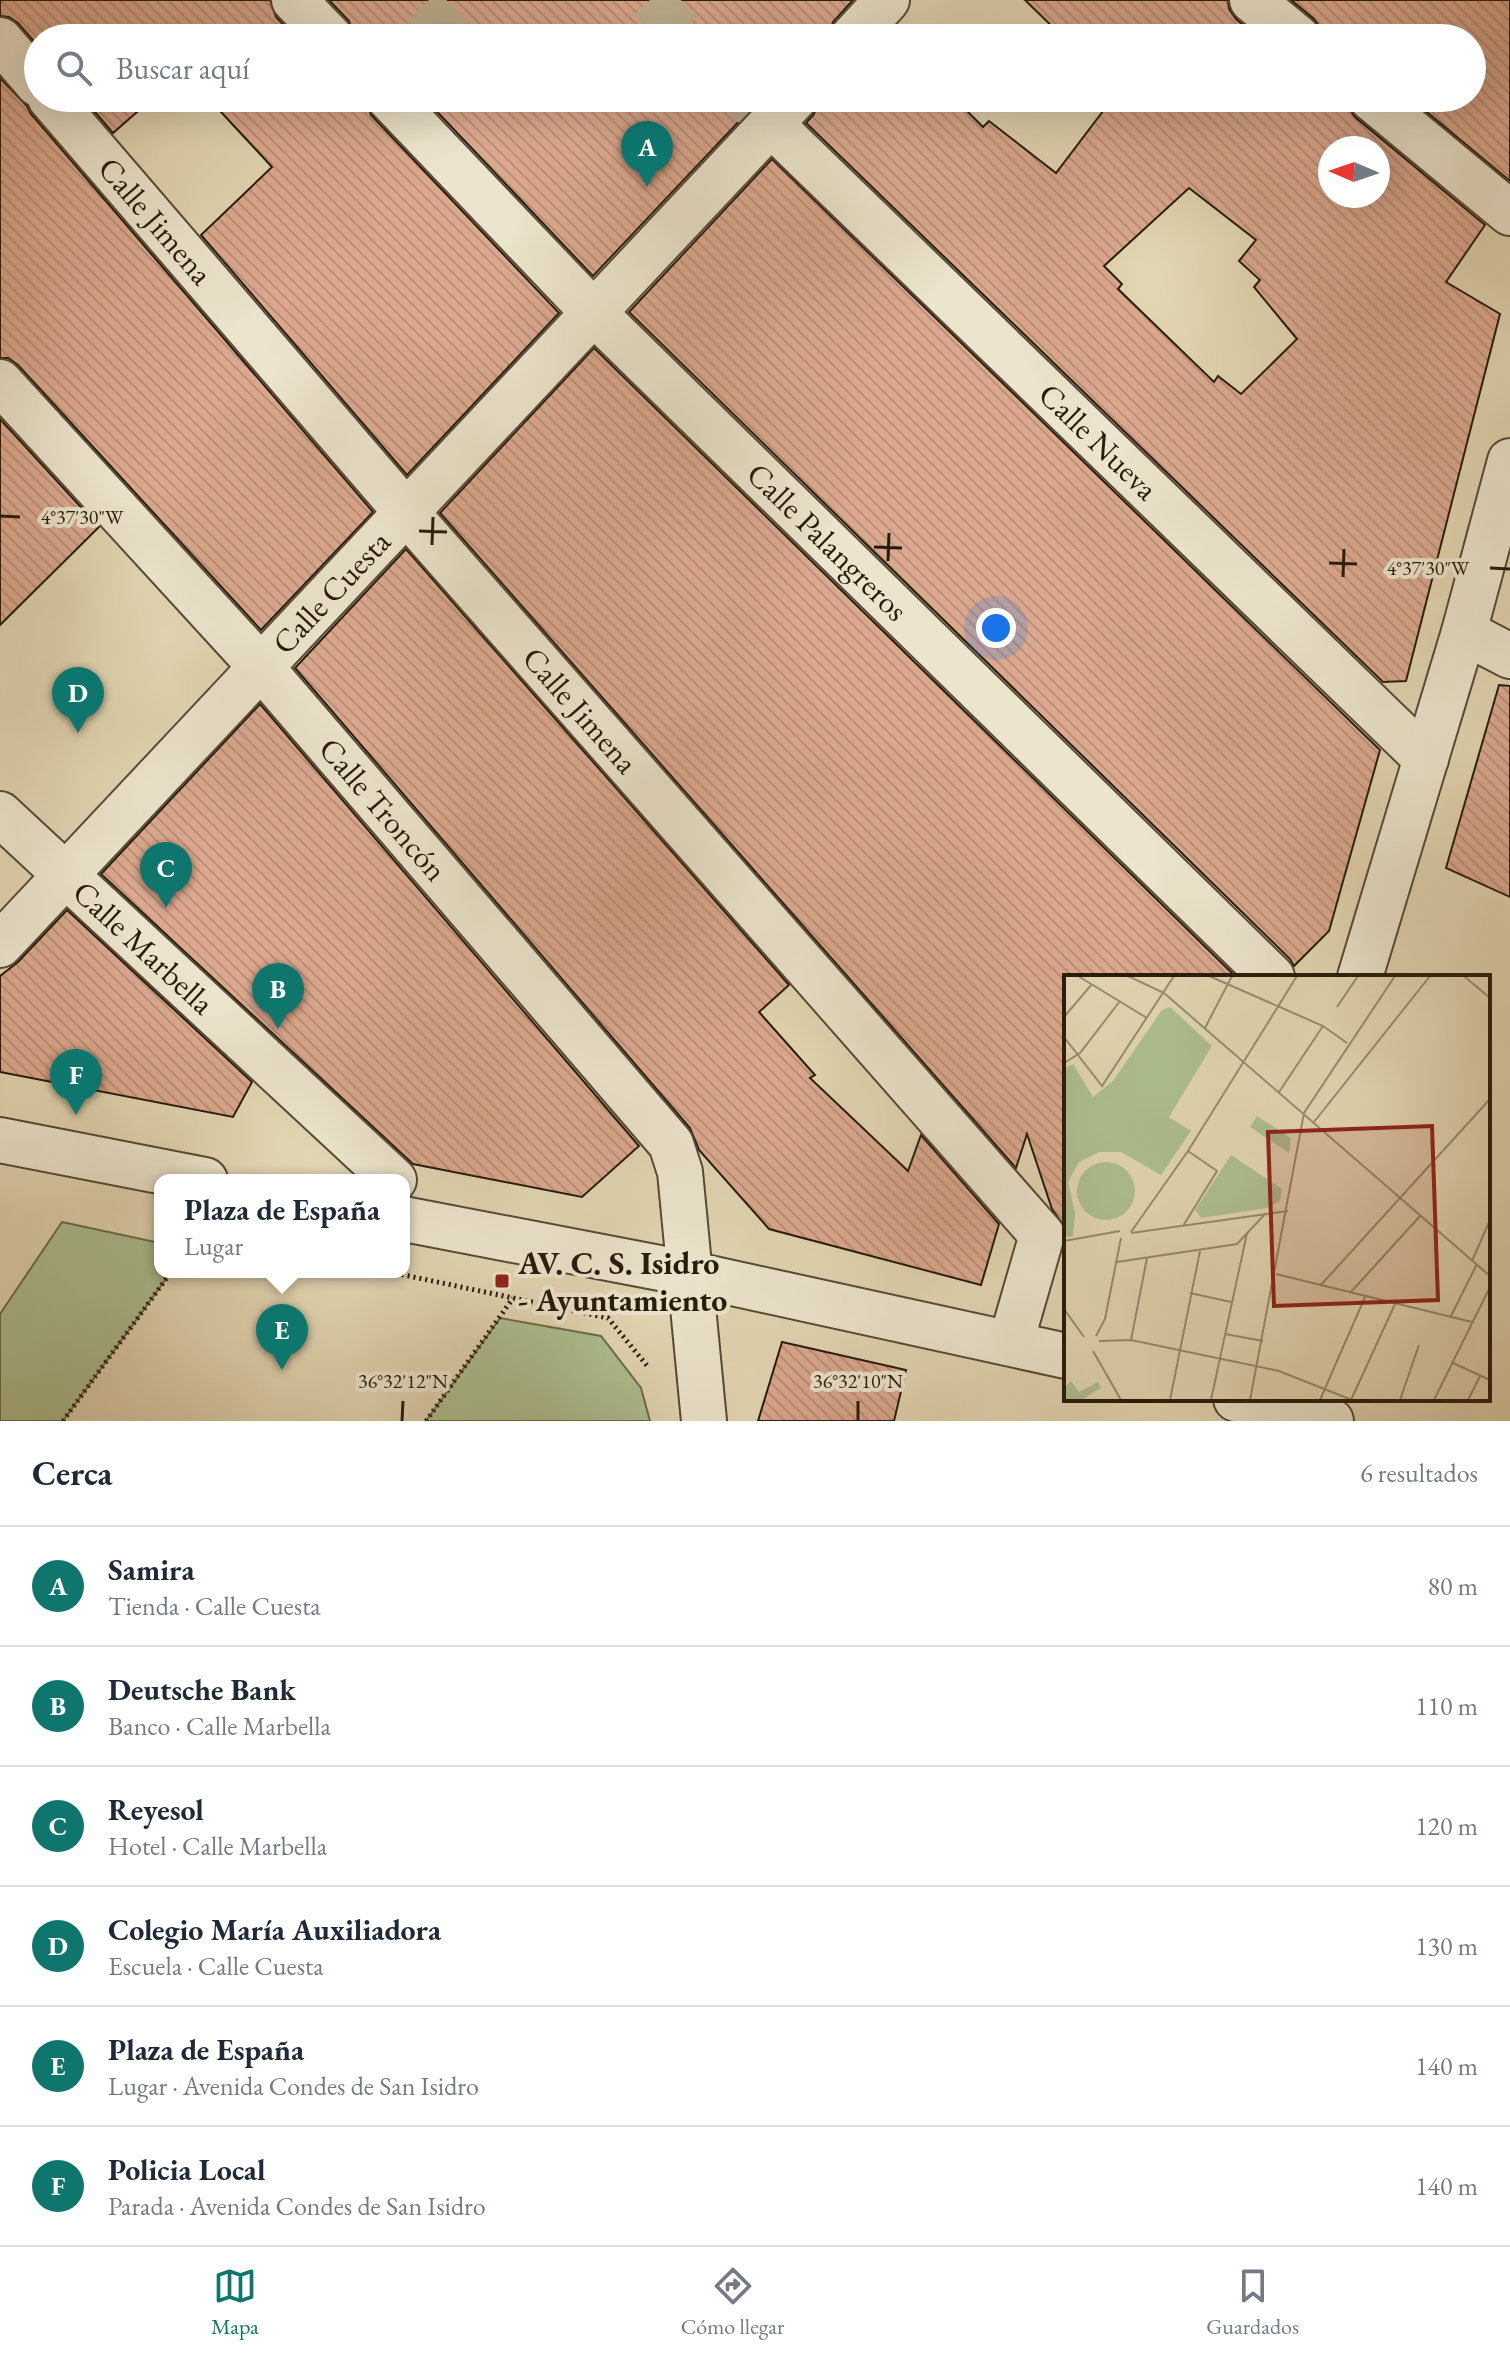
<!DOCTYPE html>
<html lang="es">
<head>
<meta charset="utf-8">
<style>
	body { margin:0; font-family:"EB Garamond",serif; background:#f6f6f7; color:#1f2937 }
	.compass { position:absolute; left:1318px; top:136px; width:72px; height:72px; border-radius:50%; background:#fff; box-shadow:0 8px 32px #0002; rotate:272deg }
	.you { position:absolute; left:996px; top:628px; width:28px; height:28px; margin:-20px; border:6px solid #fff; border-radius:50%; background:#1a73e8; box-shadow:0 0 0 12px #1a73e833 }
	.badge { display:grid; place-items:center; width:52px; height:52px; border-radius:50%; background:#0f766e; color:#fff; font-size:26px; font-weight:700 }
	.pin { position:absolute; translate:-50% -66px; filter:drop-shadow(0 2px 4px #0008) }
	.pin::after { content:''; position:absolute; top:42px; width:28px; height:24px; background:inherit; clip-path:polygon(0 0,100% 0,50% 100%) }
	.popup { position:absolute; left:154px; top:1174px; width:256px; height:104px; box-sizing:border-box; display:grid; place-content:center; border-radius:16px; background:#fff; filter:drop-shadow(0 2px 6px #0005); font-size:26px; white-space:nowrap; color:#747a83 }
	.popup b { font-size:30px; color:#1f2937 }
	.popup::after { content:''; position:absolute; left:50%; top:100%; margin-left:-16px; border:16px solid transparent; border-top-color:#fff }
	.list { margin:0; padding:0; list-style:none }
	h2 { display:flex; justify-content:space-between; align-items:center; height:104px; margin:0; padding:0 32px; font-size:34px }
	h2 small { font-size:26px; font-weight:400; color:#747a83 }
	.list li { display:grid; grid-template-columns:52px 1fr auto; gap:24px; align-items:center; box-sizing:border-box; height:120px; padding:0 32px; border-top:2px solid #e0e1e3 }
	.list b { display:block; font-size:30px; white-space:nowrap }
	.list p { margin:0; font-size:26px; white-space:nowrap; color:#747a83 }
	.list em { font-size:26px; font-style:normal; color:#747a83 }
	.icon { flex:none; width:44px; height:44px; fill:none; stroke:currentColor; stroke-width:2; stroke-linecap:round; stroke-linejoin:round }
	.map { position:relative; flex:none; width:1510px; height:1421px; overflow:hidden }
	.search { position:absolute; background:#fff; box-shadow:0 8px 32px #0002; left:24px; right:24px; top:24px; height:88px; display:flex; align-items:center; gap:20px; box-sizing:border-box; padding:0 28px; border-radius:44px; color:#747a83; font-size:30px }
	.sheet { height:824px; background:#fff }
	nav { display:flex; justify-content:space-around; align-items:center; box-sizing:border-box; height:112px; border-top:2px solid #e0e1e3; background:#fff; font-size:22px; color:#747a83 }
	nav a { display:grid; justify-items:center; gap:4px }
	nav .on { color:#0f766e }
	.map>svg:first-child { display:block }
</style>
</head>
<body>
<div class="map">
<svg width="1510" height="1421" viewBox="0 0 1510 1421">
	<defs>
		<pattern id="building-back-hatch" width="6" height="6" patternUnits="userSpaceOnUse" patternTransform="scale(2)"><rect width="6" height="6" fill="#dba88e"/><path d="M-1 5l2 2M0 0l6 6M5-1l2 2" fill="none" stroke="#bc9079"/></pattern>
	</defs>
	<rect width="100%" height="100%" fill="#e2d5b2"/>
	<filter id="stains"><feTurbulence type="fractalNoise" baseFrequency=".0025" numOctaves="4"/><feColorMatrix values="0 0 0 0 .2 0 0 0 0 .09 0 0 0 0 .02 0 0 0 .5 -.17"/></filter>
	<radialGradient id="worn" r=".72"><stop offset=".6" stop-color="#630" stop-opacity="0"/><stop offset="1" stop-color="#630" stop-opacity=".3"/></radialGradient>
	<g fill="#adbe90" stroke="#6a6c4e" stroke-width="2">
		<path d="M62,1222L160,1243V1272H171L63,1421H0V1314Z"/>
		<path d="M500,1318L601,1336L641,1388L650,1421H426Z"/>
	</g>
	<g fill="url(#building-back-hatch)" stroke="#261b0c" stroke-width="2" fill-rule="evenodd">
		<path d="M0,0H270L276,17L296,38H38V46L18,23L9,17L0,16Z"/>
		<path d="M329,0H853L833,22L828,38H355L349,21Z"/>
		<path d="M1025,0H1228L1229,9L1236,19L1259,38H1064Z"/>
		<path d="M1291,0H1510V181L1410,98H1472V38H1322L1321,29L1314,19Z"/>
		<path d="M0,78L27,106L31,114L373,512L261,630L18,365L8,358H0Z"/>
		<path d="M83,98H153L113,133Z"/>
		<path d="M208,98H365L371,115L559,313L407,475L201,235L272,167Z"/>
		<path d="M424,98H761L593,276Z"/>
		<path d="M819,98H954L983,127L989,121L1056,173L1113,98H1347L1348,107L1355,117L1485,225L1446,282L1500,314L1406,681L1383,682L806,123L814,114ZM1330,148H1378V196H1330ZM1189,188L1256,240L1239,261L1260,280L1254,287L1297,339L1241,394L1218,376L1214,382L1118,289L1122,284L1104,266Z"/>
		<path d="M772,159L1380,750L1329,931L1294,966L1290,959L629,312Z"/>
		<path d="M594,348L1236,977H1066V1229L1052,1209L1027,1134L1016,1168L440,513Z"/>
		<path d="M0,419L99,527L0,625Z"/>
		<path d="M406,549L789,985L759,1012L815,1075L810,1078L908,1171L921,1135L999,1224L981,1285L769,1229L699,1150L690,1128L295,668Z"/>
		<path d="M1499,685L1510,686V897L1446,868Z"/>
		<path d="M260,704L639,1146L582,1197L413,1164L101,874Z"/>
		<path d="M67,910L252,1082L233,1117L0,1072V976L18,962Z"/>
		<path d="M782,1342L906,1370L894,1421H758Z"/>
	</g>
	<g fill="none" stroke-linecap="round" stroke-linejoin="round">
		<g stroke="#bcb091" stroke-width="44" stroke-dasharray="44 22" stroke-linecap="butt">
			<path d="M650,0L687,38"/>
			<path d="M422,38L460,0"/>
			<path d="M745,98L771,124"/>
		</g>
		<g stroke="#554a36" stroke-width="48">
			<g id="minor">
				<path d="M294,0L331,38"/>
				<path d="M1252,0L1298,38"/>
				<path d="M852,38L887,0"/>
				<path d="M0,40L38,84"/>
				<path id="s1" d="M50,98L406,512L1042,1235L1011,1342"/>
				<path id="s2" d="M389,98L594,313L1272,977"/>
				<path d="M1371,98L1510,213"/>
				<path id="s3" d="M771,124L1426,759"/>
				<path id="s4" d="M0,382L261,667L671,1144L680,1172L704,1421"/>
				<path d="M1464,632L1510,656"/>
				<path id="s5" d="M0,814L394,1180"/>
				<path id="s6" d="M0,945L795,98"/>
				<path d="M1360,977L1464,632L1510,461"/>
				<path d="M0,1140L205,1180"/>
				<path d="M404,1219L691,1274L1066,1356"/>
				<path d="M1236,1399L1331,1421"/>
			</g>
		</g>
		<g stroke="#261b0c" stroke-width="5" stroke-dasharray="2 4" stroke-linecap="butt">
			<path d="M390,1272L608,1318L649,1368"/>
			<path d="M63,1421L171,1272"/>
			<path d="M426,1421L513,1298"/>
		</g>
		<use href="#minor" stroke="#ece4cd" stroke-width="44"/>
	</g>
	<path fill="none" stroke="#261b0c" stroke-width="3" d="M0,516L20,517M419,531L447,532M432,545L433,517M874,547L902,548M888,561L889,533M1329,563L1357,564M1490,568L1510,569M1343,577L1344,549M402,1421L403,1401M858,1421V1401"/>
	<rect fill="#8f2418" stroke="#ece4cd" stroke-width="3" x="494" y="1273" width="16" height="16" rx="4"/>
	<g text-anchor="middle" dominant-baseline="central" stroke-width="8" stroke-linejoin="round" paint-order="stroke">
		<g font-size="32" fill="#261b0c" stroke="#ece4cd">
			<text stroke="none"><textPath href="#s1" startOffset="162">Calle Jimena</textPath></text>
			<text stroke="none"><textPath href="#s3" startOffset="456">Calle Nueva</textPath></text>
			<text stroke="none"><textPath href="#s2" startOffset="624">Calle Palangreros</textPath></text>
			<text stroke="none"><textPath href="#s6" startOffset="484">Calle Cuesta</textPath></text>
			<text stroke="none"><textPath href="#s1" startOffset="810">Calle Jimena</textPath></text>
			<text stroke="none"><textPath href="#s4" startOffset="574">Calle Troncón</textPath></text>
			<text stroke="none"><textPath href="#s5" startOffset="196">Calle Marbella</textPath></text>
		</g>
		<g font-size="32" font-weight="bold" fill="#261b0c" stroke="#ece4cd" text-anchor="start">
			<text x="518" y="1263">AV. C. S. Isidro<tspan x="518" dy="37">- Ayuntamiento</tspan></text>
		</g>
	</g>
	<g transform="translate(1064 975)">
		<rect width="426" height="426" fill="#e2d5b2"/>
		<path d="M193,141L227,163L225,178L186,152ZM167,180L218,214L216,226L203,233L137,243L131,235ZM13 216a29 29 0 1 1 58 0a29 29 0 1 1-58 0ZM7,406L15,417L34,407L37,413L17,425H0V413Z" fill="#adbe90"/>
		<path d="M106,32L148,71L105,142L127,156L97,200L57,177H35L15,187L4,207L11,238L9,261L4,262L0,259V94L9,89L29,122L49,106L98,35Z" fill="#adbe90"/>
		<path fill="none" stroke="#978b70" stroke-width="2" d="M14,1L83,43M64,1L100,18L426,301M145,1L259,51L283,68M400,1L426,23M273,32L294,1M0,42L28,9M141,53L168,1M0,62L38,111L110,1M0,88L16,78L56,26M215,117L259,51M250,147L366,1M119,251L153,196L124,176M67,257L124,176L233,1M67,258L224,236M0,266L56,256M408,286L426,245M53,287L173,269L202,238M212,299L408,347M256,311L426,124M126,318L167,327M286,318L357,240M0,334L20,362M387,341L413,289M161,359L199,366M32,361L41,344L57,263M67,365L83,283M35,366L67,365L215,396L288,425M29,376L57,425M389,388L426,405M106,425L136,276M147,425L183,258M186,425L240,138L331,1M256,425L301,322M287,425L331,329M336,425L355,370M370,425L426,312M404,425L416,401"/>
		<path fill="#8f2418" fill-opacity="0.15" stroke="#8f2418" stroke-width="4" d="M368,151L374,325L210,331L204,157Z"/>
		<rect width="426" height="426" fill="none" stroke="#261b0c" stroke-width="4"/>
	</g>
	<g font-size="20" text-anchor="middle" fill="#261b0c" stroke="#ece4cd" stroke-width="8" stroke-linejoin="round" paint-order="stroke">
		<text x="82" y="524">4°37'30"W</text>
		<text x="1428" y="575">4°37'30"W</text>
		<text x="403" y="1388">36°32'12"N</text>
		<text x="858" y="1388">36°32'10"N</text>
	</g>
	<rect width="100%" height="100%" filter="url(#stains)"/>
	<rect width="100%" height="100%" fill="url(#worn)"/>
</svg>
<svg class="compass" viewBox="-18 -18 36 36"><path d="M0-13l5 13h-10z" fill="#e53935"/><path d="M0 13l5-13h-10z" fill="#747a83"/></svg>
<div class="you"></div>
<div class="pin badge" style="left:647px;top:187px">A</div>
<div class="pin badge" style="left:278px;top:1029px">B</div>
<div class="pin badge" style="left:166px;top:908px">C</div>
<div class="pin badge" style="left:78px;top:733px">D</div>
<div class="pin badge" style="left:282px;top:1370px">E</div>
<div class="popup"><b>Plaza de España</b>Lugar</div>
<div class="pin badge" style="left:76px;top:1115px">F</div>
<div class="search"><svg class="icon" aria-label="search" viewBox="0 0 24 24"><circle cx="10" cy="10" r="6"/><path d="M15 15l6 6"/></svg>Buscar aquí</div>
</div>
<section class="sheet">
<h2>Cerca<small>6 resultados</small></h2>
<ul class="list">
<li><span class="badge">A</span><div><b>Samira</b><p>Tienda · Calle Cuesta</p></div><em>80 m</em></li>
<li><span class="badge">B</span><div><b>Deutsche Bank</b><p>Banco · Calle Marbella</p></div><em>110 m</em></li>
<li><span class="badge">C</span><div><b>Reyesol</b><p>Hotel · Calle Marbella</p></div><em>120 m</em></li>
<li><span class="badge">D</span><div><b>Colegio María Auxiliadora</b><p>Escuela · Calle Cuesta</p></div><em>130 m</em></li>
<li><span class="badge">E</span><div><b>Plaza de España</b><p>Lugar · Avenida Condes de San Isidro</p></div><em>140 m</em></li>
<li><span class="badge">F</span><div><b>Policia Local</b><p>Parada · Avenida Condes de San Isidro</p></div><em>140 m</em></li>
</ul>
</section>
<nav>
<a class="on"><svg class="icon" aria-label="map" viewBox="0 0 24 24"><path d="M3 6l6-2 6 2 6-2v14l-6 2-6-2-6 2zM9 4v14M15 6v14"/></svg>Mapa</a>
<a><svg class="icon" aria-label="directions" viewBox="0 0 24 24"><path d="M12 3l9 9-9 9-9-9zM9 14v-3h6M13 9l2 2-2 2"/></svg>Cómo llegar</a>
<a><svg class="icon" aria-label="saved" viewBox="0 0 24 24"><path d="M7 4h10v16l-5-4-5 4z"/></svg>Guardados</a>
</nav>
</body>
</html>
